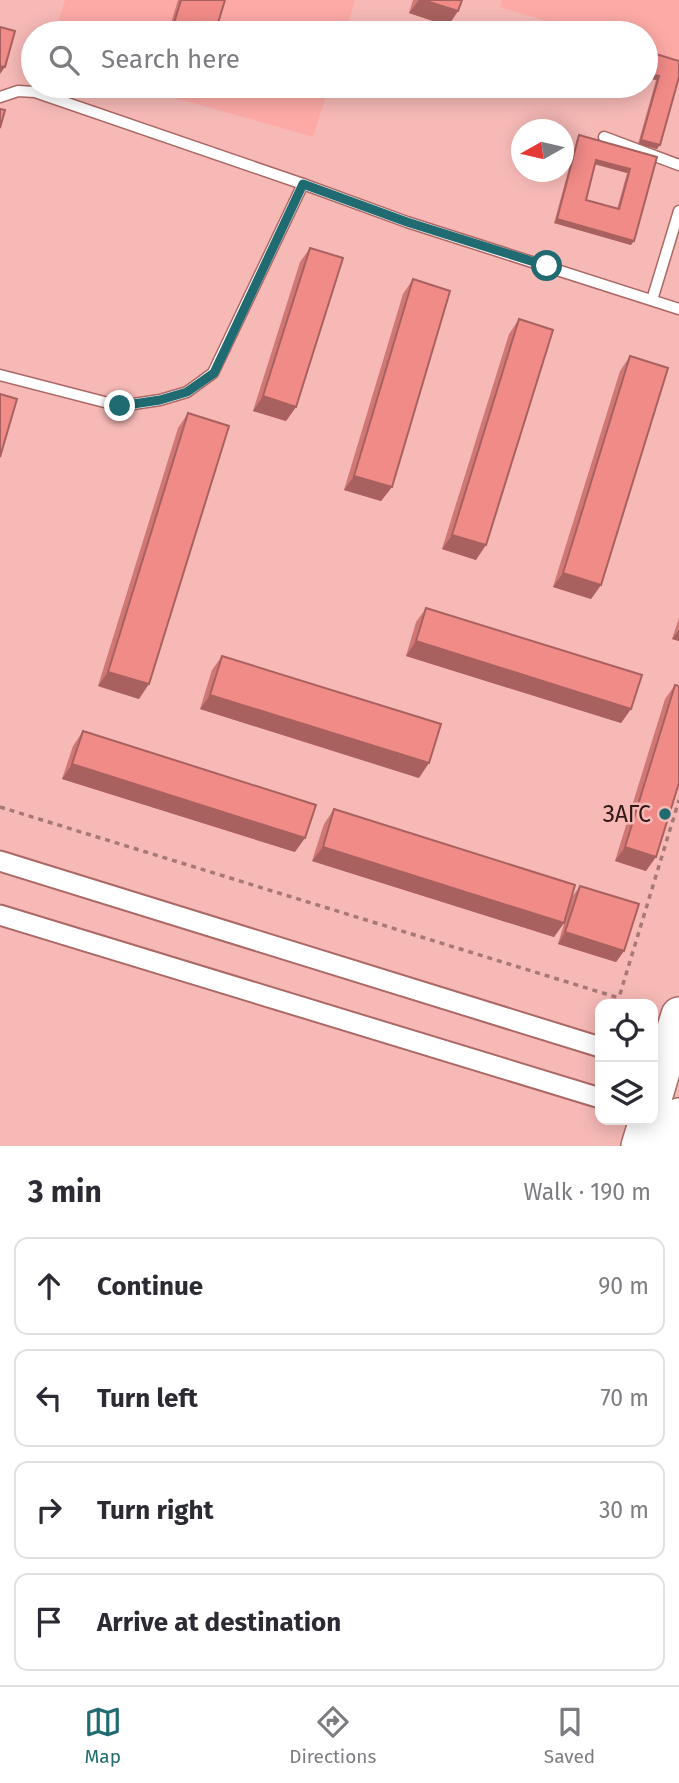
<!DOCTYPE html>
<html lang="en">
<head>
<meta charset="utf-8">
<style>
	body { margin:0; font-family:"Fira Sans",sans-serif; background:#f7f7f7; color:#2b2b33 }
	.controls { position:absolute; right:21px; bottom:21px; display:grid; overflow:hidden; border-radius:14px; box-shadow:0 4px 18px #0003 }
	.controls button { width:63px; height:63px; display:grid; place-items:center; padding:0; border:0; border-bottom:2px solid #e1e1e2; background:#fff; color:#2b2b33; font:35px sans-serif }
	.compass { position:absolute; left:511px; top:119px; width:63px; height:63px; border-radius:50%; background:#fff; box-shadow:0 4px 18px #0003; rotate:262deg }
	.stop { position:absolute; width:21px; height:21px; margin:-16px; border:5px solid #1f6b71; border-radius:50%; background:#fff }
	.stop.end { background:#1f6b71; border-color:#fff; box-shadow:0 2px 7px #0008 }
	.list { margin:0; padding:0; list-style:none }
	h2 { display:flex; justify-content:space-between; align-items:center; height:91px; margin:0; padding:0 28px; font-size:30px }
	h2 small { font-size:23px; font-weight:400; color:#7c7c81 }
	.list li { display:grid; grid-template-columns:46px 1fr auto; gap:21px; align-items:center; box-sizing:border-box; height:98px; margin:0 14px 14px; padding:0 14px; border:2px solid #e1e1e2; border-radius:14px }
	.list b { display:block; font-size:26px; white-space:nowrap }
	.list em { font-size:23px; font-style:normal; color:#7c7c81 }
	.icon { flex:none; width:38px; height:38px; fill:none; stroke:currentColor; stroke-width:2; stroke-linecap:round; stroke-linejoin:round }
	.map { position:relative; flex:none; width:679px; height:1146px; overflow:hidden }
	.search { position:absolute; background:#fff; box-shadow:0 4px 18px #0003; left:21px; right:21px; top:21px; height:77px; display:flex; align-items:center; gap:18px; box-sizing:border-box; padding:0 24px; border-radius:38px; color:#7c7c81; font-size:26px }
	.sheet { height:539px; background:#fff }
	nav { display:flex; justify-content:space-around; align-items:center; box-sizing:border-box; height:98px; border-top:2px solid #e1e1e2; background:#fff; font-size:19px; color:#7c7c81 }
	nav a { display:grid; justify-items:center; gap:4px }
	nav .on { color:#1f6b71 }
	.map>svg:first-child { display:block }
</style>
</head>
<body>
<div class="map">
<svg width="679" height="1146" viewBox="0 0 679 1146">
	<rect width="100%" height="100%" fill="#f6b9b6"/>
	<g fill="#fdaaa6">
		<path d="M65,0H355L345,33H55Z"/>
		<path d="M502,0H679V62L646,52V33H586L500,7Z"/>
		<path d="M133,86H329L313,137Z"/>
	</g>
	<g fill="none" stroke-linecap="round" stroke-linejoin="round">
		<g stroke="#ac6865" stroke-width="13">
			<g id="lane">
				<path d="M0,97L18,91L35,92L303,184L407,222L679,309"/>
				<path d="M604,137L679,165"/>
				<path d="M652,300L679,211"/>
				<path d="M0,375L120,406L160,400L187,392L213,373L303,184"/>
			</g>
		</g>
		<g stroke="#ac6865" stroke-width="23">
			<g id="street">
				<path d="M0,861L600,1047"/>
				<path d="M0,915L600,1098"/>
			</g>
		</g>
		<g stroke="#ac6865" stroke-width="38">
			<g id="highway">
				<path d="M653,1102L679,1015"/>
				<path d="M639,1146L647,1120"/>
				<path d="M670,1146L679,1116"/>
			</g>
		</g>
		<g stroke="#a77876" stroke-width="3.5" stroke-dasharray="5 5" stroke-linecap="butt">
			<path d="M0,807L619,998"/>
			<path d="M617,1004L679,800"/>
		</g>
		<use href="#lane" stroke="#fff" stroke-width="10"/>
		<use href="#street" stroke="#fff" stroke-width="19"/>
		<use href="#highway" stroke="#fff" stroke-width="35"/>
	</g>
	<g fill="#cf7875" fill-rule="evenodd">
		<path d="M178,0H225L218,23L248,33H168Z"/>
		<path d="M413,0H462L458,11L448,26L409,13Z"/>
		<path d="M679,61L657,149L638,144L656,80L646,78Z"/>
		<path d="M579,135L657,157L631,245L554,223L577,139ZM595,164L627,173L617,209L586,200Z"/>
		<path d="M310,248L296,407L286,421L253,411L300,262Z"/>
		<path d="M413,279L392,487L381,501L344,490L403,294Z"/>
		<path d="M519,319L476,560L442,549L509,334Z"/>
		<path d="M630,356L601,585L591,599L553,587L620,371Z"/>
		<path d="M188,413L139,699L98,686L178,428Z"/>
		<path d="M426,608L631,709L621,723L406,656L416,622Z"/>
		<path d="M679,618V641L672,639Z"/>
		<path d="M222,656L419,778L200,709L212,670Z"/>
		<path d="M675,685L646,871L615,861L665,699Z"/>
		<path d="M83,731L295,852L62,779L73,746Z"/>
		<path d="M334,809L564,923L554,937L312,861L324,824Z"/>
		<path d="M580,886L624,951L616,962L558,944L572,897Z"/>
	</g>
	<g fill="#a9615f">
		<path d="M419,0H423L458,11L448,26L409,13Z"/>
		<path d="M0,66L5,67L0,74Z"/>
		<path d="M646,73L659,76L656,80L646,78Z"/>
		<path d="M228,86H241L239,89Z"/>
		<path d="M641,140L660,145L657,149L638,144Z"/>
		<path d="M596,160L630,169L627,173L594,164Z"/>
		<path d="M557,219L634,241L631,245L554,223Z"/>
		<path d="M263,396L296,407L286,421L253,411Z"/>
		<path d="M354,476L392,487L381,501L344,490Z"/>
		<path d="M452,535L486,545L476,560L442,549Z"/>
		<path d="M563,573L601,585L591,599L553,587Z"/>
		<path d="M679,630V641L672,639Z"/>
		<path d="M416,641L631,709L621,723L406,656Z"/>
		<path d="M108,672L149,684L139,699L98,686Z"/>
		<path d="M210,695L429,763L419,778L200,709Z"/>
		<path d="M72,764L305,838L295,852L62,779Z"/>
		<path d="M323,847L564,923L554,937L312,861Z"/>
		<path d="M625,847L656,857L646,871L615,861Z"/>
		<path d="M565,932L624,951L616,962L558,944Z"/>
	</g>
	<g fill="#f18b88" stroke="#a9615f" stroke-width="2" fill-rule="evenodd">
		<path d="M181,0H225L218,23L248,33H171Z"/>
		<path d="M423,0H462L458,11Z"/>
		<path d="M0,27L15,31L5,67L0,66Z"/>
		<path d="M646,51L679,61V77L660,145L641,140L659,76L646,73Z"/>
		<path d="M0,109L5,110L0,128Z"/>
		<path d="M579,135L657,157L634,241L557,219ZM596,160L630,169L619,209L586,200Z"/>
		<path d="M310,248L343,258L296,407L263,396Z"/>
		<path d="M413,279L450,291L392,487L354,476Z"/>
		<path d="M519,319L553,330L486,545L452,535Z"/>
		<path d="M630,356L668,368L601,585L563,573Z"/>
		<path d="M0,394L17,399L0,457Z"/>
		<path d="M188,413L229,426L149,684L108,672Z"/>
		<path d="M426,608L642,675L631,709L416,641Z"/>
		<path d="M222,656L441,724L429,763L210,695Z"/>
		<path d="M675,685L679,686V783L656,857L625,847Z"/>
		<path d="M83,731L316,805L305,838L72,764Z"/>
		<path d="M334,809L575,885L564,923L323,847Z"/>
		<path d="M580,886L639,904L624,951L565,932Z"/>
	</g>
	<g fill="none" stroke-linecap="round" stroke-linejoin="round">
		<path stroke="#1f6b71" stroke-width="9" d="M120,406L160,400L187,392L214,373L303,184L407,222L547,266"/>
	</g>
	<circle fill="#1f6b71" stroke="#f6b9b6" stroke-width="2.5" cx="665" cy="814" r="7"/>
	<g text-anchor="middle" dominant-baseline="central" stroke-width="5" stroke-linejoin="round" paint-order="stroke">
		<g font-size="23" fill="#331817" stroke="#f6b9b6" text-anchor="end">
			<text x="651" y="814">ЗАГС</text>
		</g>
	</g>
</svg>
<div class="controls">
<button><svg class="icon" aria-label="locate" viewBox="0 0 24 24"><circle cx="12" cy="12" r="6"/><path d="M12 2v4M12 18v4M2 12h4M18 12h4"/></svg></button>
<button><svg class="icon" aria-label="layers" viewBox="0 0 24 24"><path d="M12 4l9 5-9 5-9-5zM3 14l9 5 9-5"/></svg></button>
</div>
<svg class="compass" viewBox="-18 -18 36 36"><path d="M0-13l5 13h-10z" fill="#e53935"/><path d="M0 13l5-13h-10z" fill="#7c7c81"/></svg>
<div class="stop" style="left:547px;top:266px"></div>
<div class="stop end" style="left:120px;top:406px"></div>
<div class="search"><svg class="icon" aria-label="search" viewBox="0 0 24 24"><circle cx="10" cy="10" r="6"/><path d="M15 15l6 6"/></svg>Search here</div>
</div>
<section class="sheet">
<h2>3 min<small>Walk · 190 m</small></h2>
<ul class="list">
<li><svg class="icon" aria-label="ahead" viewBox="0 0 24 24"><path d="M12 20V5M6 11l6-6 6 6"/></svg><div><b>Continue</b></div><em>90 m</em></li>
<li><svg class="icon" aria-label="left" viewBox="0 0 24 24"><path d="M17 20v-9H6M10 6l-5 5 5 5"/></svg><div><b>Turn left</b></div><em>70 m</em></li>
<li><svg class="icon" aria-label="right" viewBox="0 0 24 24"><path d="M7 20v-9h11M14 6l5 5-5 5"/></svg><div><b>Turn right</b></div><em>30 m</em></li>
<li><svg class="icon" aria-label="arrive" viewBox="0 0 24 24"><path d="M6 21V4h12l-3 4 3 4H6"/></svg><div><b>Arrive at destination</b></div></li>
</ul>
</section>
<nav>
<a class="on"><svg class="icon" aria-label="map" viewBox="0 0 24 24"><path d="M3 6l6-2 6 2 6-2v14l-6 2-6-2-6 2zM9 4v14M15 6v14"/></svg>Map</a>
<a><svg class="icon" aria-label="directions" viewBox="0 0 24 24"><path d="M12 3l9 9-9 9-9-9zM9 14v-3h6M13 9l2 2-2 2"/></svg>Directions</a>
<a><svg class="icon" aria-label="saved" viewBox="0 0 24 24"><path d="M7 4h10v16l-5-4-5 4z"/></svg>Saved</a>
</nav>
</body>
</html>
